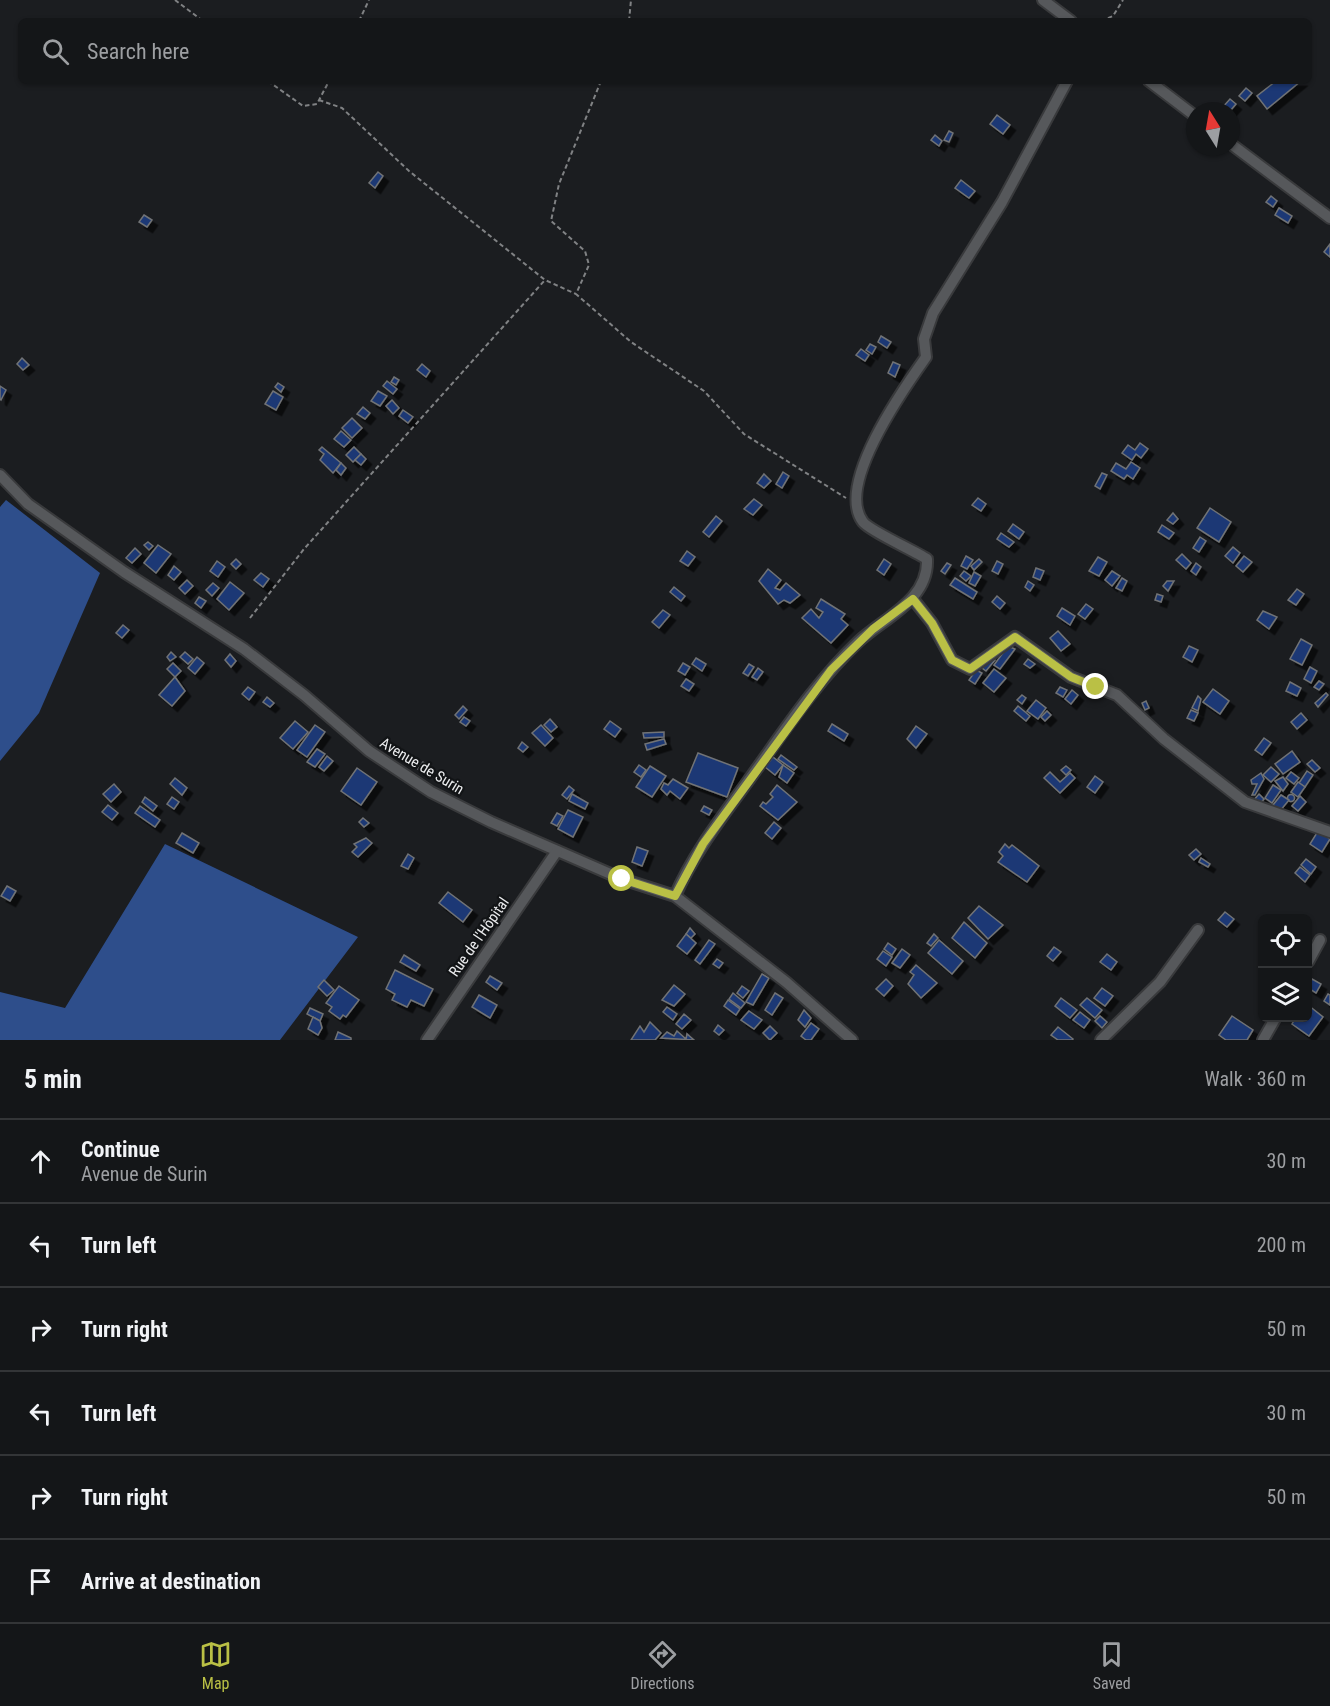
<!DOCTYPE html>
<html lang="en">
<head>
<meta charset="utf-8">
<style>
	body { margin:0; font-family:"Roboto Condensed",sans-serif; background:#1d1f21; color:#f1f3f6 }
	.controls { position:absolute; right:18px; bottom:18px; display:grid; overflow:hidden; border-radius:9px; box-shadow:0 2px 4px #0004 }
	.controls button { width:54px; height:54px; display:grid; place-items:center; padding:0; border:0; border-bottom:2px solid #333537; background:#141618; color:#f1f3f6; font:30px sans-serif }
	.compass { position:absolute; left:1186px; top:102px; width:54px; height:54px; border-radius:50%; background:#141618; box-shadow:0 2px 4px #0004; rotate:349deg }
	.stop { position:absolute; width:18px; height:18px; margin:-14px; border:4px solid #bac045; border-radius:50%; background:#fff }
	.stop.end { background:#bac045; border-color:#fff; box-shadow:0 2px 6px #0008 }
	.list { margin:0; padding:0; list-style:none }
	h2 { display:flex; justify-content:space-between; align-items:center; height:78px; margin:0; padding:0 24px; font-size:26px }
	h2 small { font-size:20px; font-weight:400; color:#9d9fa2 }
	.list li { display:grid; grid-template-columns:39px 1fr auto; gap:18px; align-items:center; box-sizing:border-box; height:84px; padding:0 24px; border-top:2px solid #333537 }
	.list b { display:block; font-size:22px; white-space:nowrap }
	.list p { margin:0; font-size:20px; white-space:nowrap; color:#9d9fa2 }
	.list em { font-size:20px; font-style:normal; color:#9d9fa2 }
	.icon { flex:none; width:33px; height:33px; fill:none; stroke:currentColor; stroke-width:2; stroke-linecap:round; stroke-linejoin:round }
	.map { position:relative; flex:none; width:1330px; height:1040px; overflow:hidden }
	.search { position:absolute; background:#141618; box-shadow:0 2px 4px #0004; left:18px; right:18px; top:18px; height:66px; display:flex; align-items:center; gap:15px; box-sizing:border-box; padding:0 21px; border-radius:9px; color:#9d9fa2; font-size:22px }
	.sheet { height:582px; background:#141618 }
	nav { display:flex; justify-content:space-around; align-items:center; box-sizing:border-box; height:84px; border-top:2px solid #333537; background:#141618; font-size:16px; color:#9d9fa2 }
	nav a { display:grid; justify-items:center; gap:3px }
	nav .on { color:#bac045 }
	.map>svg:first-child { display:block }
</style>
</head>
<body>
<div class="map">
<svg width="1330" height="1040" viewBox="0 0 1330 1040">
	<defs>
		<filter id="shadow"><feDropShadow dx="5.5" dy="5.5" stdDeviation="0" flood-color="#0009"/></filter>
	</defs>
	<rect width="100%" height="100%" fill="#1b1d20"/>
	<g fill="#2e4e8b">
		<path d="M6,500L100,573L39,713L0,761V507Z"/>
		<path d="M165,844L358,937L280,1040H0V992L65,1008Z"/>
	</g>
	<g fill="#1b3974" stroke="#717376" stroke-width="1.5" filter="url(#shadow)">
		<path d="M1276,81H1301L1267,109L1257,96Z"/>
		<path d="M1246,88L1252,93L1245,101L1239,96Z"/>
		<path d="M1230,99L1236,104L1230,111H1225L1222,108Z"/>
		<path d="M997,115L1010,125L1003,134L990,124Z"/>
		<path d="M949,131L953,133L949,142L944,140Z"/>
		<path d="M935,135L942,141L939,146L931,140Z"/>
		<path d="M378,172L383,176L375,188L369,183Z"/>
		<path d="M961,180L975,191L969,198L955,188Z"/>
		<path d="M1271,196L1277,201L1273,207L1266,202Z"/>
		<path d="M1279,208L1292,216L1288,223L1275,215Z"/>
		<path d="M144,215L152,220L147,227L139,222Z"/>
		<path d="M1330,244V257L1324,252Z"/>
		<path d="M881,336L891,342L887,348L878,342Z"/>
		<path d="M870,344L876,347L872,354L866,350Z"/>
		<path d="M861,349L869,355L865,361L856,355Z"/>
		<path d="M22,358L29,365L23,370L17,364Z"/>
		<path d="M893,362L900,365L895,377L888,373Z"/>
		<path d="M422,364L430,371L426,377L417,370Z"/>
		<path d="M394,377L399,380L396,385L391,382Z"/>
		<path d="M387,381L397,389L393,394L383,386Z"/>
		<path d="M278,383L284,387L281,392L275,387Z"/>
		<path d="M0,386L6,390L1,400L0,399Z"/>
		<path d="M273,391L283,397L276,410L265,404Z"/>
		<path d="M378,391L387,396L380,406L371,401Z"/>
		<path d="M392,400L399,408L393,414L386,406Z"/>
		<path d="M363,407L370,413L365,419L357,414Z"/>
		<path d="M403,410L413,417L408,423L399,416Z"/>
		<path d="M352,418L362,428L352,438L342,428Z"/>
		<path d="M341,431L351,440L344,447L334,439Z"/>
		<path d="M1140,443L1148,449L1141,458L1136,454L1132,460L1122,453L1128,445L1135,450Z"/>
		<path d="M322,447L341,463L333,473L320,460L324,454L319,450Z"/>
		<path d="M354,447L361,454L353,462L346,455Z"/>
		<path d="M361,454L366,459L361,465L355,460Z"/>
		<path d="M1131,462L1140,468L1133,479L1127,475L1124,479L1111,471L1116,463L1126,469Z"/>
		<path d="M341,463L346,468L341,475L336,470Z"/>
		<path d="M783,472L789,476L782,488L776,484Z"/>
		<path d="M1102,473L1107,475L1100,489L1095,486Z"/>
		<path d="M764,474L771,481L764,488L757,483Z"/>
		<path d="M978,498L986,504L981,511L972,505Z"/>
		<path d="M754,499L762,505L753,515L744,509Z"/>
		<path d="M1210,508L1231,522L1219,542L1197,528Z"/>
		<path d="M1173,513L1178,519L1173,524L1167,520Z"/>
		<path d="M716,516L722,521L709,537L703,532Z"/>
		<path d="M1013,524L1024,532L1019,539L1008,531Z"/>
		<path d="M1162,525L1174,533L1169,539L1158,532Z"/>
		<path d="M1001,533L1014,542L1009,547L997,539Z"/>
		<path d="M1200,537L1206,541L1199,552L1193,548Z"/>
		<path d="M148,542L153,546L149,550L144,545Z"/>
		<path d="M158,545L171,554L156,573L144,563Z"/>
		<path d="M1233,547L1240,553L1233,563L1225,556Z"/>
		<path d="M135,548L141,554L132,563L126,558Z"/>
		<path d="M687,551L695,557L688,566L680,561Z"/>
		<path d="M1182,554L1191,563L1186,569L1176,560Z"/>
		<path d="M966,556L973,560L967,569L961,566Z"/>
		<path d="M1244,556L1252,562L1243,572L1236,566Z"/>
		<path d="M1098,557L1107,562L1099,576L1089,571Z"/>
		<path d="M236,559L241,564L236,569L231,564Z"/>
		<path d="M884,559L891,564L884,575L877,570Z"/>
		<path d="M979,559L982,562L974,570L971,566Z"/>
		<path d="M217,561L225,567L218,577L210,571Z"/>
		<path d="M997,561L1003,564L998,574L992,571Z"/>
		<path d="M947,563L951,565L945,574L941,571Z"/>
		<path d="M1196,563L1201,567L1196,575L1191,571Z"/>
		<path d="M174,566L181,572L174,580L168,575Z"/>
		<path d="M1036,568L1044,571L1040,580L1033,577Z"/>
		<path d="M768,569L781,580L775,588L780,590L786,583L800,595L790,603L784,600L778,604L759,581Z"/>
		<path d="M964,571L971,576L966,581L960,576Z"/>
		<path d="M1112,571L1120,576L1112,586L1105,580Z"/>
		<path d="M974,572L981,576L975,586L969,583Z"/>
		<path d="M261,573L269,579L263,587L254,580Z"/>
		<path d="M955,578L977,592L973,599L950,585Z"/>
		<path d="M1122,578L1127,581L1122,591L1116,588Z"/>
		<path d="M187,580L193,586L185,594L179,588Z"/>
		<path d="M1028,581L1034,585L1030,591L1025,587Z"/>
		<path d="M1167,581H1174L1168,591L1163,586Z"/>
		<path d="M230,582L244,593L229,610L217,599Z"/>
		<path d="M213,583L219,588L212,596L206,590Z"/>
		<path d="M674,587L685,596L681,601L670,592Z"/>
		<path d="M1297,589L1304,594L1296,605L1288,600Z"/>
		<path d="M1157,594L1163,596L1161,602L1155,600Z"/>
		<path d="M997,596L1005,603L1000,609L992,602Z"/>
		<path d="M199,597L206,601L201,608L195,603Z"/>
		<path d="M821,599L845,614L841,619L848,625L831,643L802,618L811,609L819,618L823,612L816,608Z"/>
		<path d="M1086,604L1093,609L1085,619L1078,614Z"/>
		<path d="M1062,608L1075,616L1070,625L1057,616Z"/>
		<path d="M663,610L670,615L659,628L652,622Z"/>
		<path d="M1263,611L1277,617L1269,629L1257,620Z"/>
		<path d="M123,625L129,630L122,638L116,633Z"/>
		<path d="M1058,631L1070,644L1061,651L1050,638Z"/>
		<path d="M1301,639L1312,645L1302,665L1290,659Z"/>
		<path d="M1008,646L1015,649L1000,669L994,665Z"/>
		<path d="M1189,646L1198,650L1192,662L1183,657Z"/>
		<path d="M171,652L176,657L170,661L167,657Z"/>
		<path d="M185,652L193,659L188,664L180,657Z"/>
		<path d="M230,654L236,661L231,667L225,660Z"/>
		<path d="M991,656L995,660L986,671L982,668Z"/>
		<path d="M197,657L204,663L195,674L188,668Z"/>
		<path d="M696,658L706,664L702,671L692,664Z"/>
		<path d="M1028,659L1035,664L1030,668L1024,664Z"/>
		<path d="M173,663L181,671L175,677L167,669Z"/>
		<path d="M683,663L690,667L685,675L678,671Z"/>
		<path d="M749,664L754,667L748,676L743,673Z"/>
		<path d="M1310,667L1317,671L1311,683L1304,679Z"/>
		<path d="M758,668L763,672L757,680L752,677Z"/>
		<path d="M994,669L1006,678L994,692L983,683Z"/>
		<path d="M976,670L982,673L975,684L969,680Z"/>
		<path d="M175,677L185,691L172,706L159,695Z"/>
		<path d="M686,679L694,684L689,691L681,686Z"/>
		<path d="M1319,681L1324,684L1319,690L1314,687Z"/>
		<path d="M1290,682L1301,688L1297,696L1286,691Z"/>
		<path d="M248,687L255,692L249,700L242,694Z"/>
		<path d="M1060,687L1067,690L1063,697L1056,693Z"/>
		<path d="M1213,689L1229,701L1220,714L1203,702Z"/>
		<path d="M1072,690L1078,695L1071,704L1065,699Z"/>
		<path d="M1326,693L1328,695L1318,707L1315,703Z"/>
		<path d="M1022,695L1026,698L1022,704L1017,700Z"/>
		<path d="M1198,696L1201,699L1198,711L1192,708Z"/>
		<path d="M267,697L274,703L270,707L263,702Z"/>
		<path d="M1036,700L1046,708L1038,719L1027,711Z"/>
		<path d="M1146,701L1149,708L1145,710L1142,703Z"/>
		<path d="M463,706L467,710L459,719L455,715Z"/>
		<path d="M1018,706L1030,716L1026,721L1014,711Z"/>
		<path d="M1191,710L1198,713L1194,721L1187,718Z"/>
		<path d="M1047,711L1051,715L1045,721L1041,717Z"/>
		<path d="M1301,713L1307,720L1297,729L1291,722Z"/>
		<path d="M464,717L470,721L466,726L460,722Z"/>
		<path d="M550,719L557,727L551,732L544,725Z"/>
		<path d="M295,721L308,732L293,749L280,738Z"/>
		<path d="M610,721L621,729L615,737L604,729Z"/>
		<path d="M832,724L848,734L844,741L828,731Z"/>
		<path d="M315,725L325,732L307,757L297,750Z"/>
		<path d="M541,725L553,738L545,746L532,733Z"/>
		<path d="M916,726L927,734L916,748L907,739Z"/>
		<path d="M664,732V737L644,738L643,733Z"/>
		<path d="M1264,738L1271,743L1262,755L1255,750Z"/>
		<path d="M664,739L666,744L647,750L645,744Z"/>
		<path d="M522,742L528,747L523,752L518,748Z"/>
		<path d="M317,749L325,754L315,767L307,762Z"/>
		<path d="M1292,751L1300,762L1283,774L1275,764Z"/>
		<path d="M698,753L738,768L727,797L686,782Z"/>
		<path d="M781,755L797,767L794,770L778,759Z"/>
		<path d="M327,756L333,761L324,771L319,767Z"/>
		<path d="M773,757L783,765L775,775L765,767Z"/>
		<path d="M1312,760L1320,768L1315,772L1307,764Z"/>
		<path d="M423,762L429,766L424,773L418,769Z"/>
		<path d="M639,765L646,770L641,777L634,772Z"/>
		<path d="M783,765L794,773L787,783L779,777Z"/>
		<path d="M650,766L666,776L652,797L636,787Z"/>
		<path d="M1066,766L1071,770L1066,775L1061,770Z"/>
		<path d="M1271,767L1279,774L1271,782L1263,775Z"/>
		<path d="M357,768L377,782L361,805L341,791Z"/>
		<path d="M1307,771L1313,775L1305,787L1299,783Z"/>
		<path d="M1050,772L1060,782L1070,773L1075,778L1060,793L1044,778Z"/>
		<path d="M1291,772L1299,778L1294,784L1286,778Z"/>
		<path d="M1261,773L1264,779L1255,795H1252L1257,784H1252L1251,780Z"/>
		<path d="M1095,776L1103,782L1095,793L1087,787Z"/>
		<path d="M1283,777L1288,784L1283,791L1275,781Z"/>
		<path d="M175,778L187,788L182,795L170,784Z"/>
		<path d="M673,779L688,788L680,799L670,791L667,795L661,789L664,783L668,785Z"/>
		<path d="M1298,782L1305,787L1298,797L1291,792Z"/>
		<path d="M114,784L121,792L111,802L103,794Z"/>
		<path d="M777,785L797,802L778,820L760,806L763,802L766,804L773,797L770,794Z"/>
		<path d="M1273,785L1281,790L1272,803L1265,798Z"/>
		<path d="M569,786L574,790L567,799L562,795Z"/>
		<path d="M572,794L588,803L585,809L569,801Z"/>
		<path d="M1259,794L1264,799L1260,804L1253,801Z"/>
		<circle cx="1291" cy="798" r="3.5"/>
		<path d="M1281,795L1289,800L1280,811L1273,805Z"/>
		<path d="M1300,796L1306,802L1298,811L1292,806Z"/>
		<path d="M145,797L157,806L153,811L142,802Z"/>
		<path d="M172,797L179,802L174,809L167,804Z"/>
		<path d="M108,805L118,813L112,820L102,812Z"/>
		<path d="M140,806L160,820L155,827L135,813Z"/>
		<path d="M704,806L712,810L709,815L701,811Z"/>
		<path d="M568,810L583,817L573,837L558,829Z"/>
		<path d="M557,813L563,816L557,826L551,823Z"/>
		<path d="M363,818L369,823L364,827L359,822Z"/>
		<path d="M774,822L781,828L772,839L765,833Z"/>
		<path d="M1318,831L1330,839L1322,852L1310,844Z"/>
		<path d="M182,833L199,843L193,853L176,843Z"/>
		<path d="M366,838L372,843L358,857L352,852L357,847L354,844Z"/>
		<path d="M1005,844L1009,848L1012,845L1039,866L1027,882L998,862L1003,856L999,852Z"/>
		<path d="M637,847L648,851L642,866L632,862Z"/>
		<path d="M1196,849L1201,854L1194,860L1189,855Z"/>
		<path d="M408,854L414,858L408,869L401,866Z"/>
		<path d="M1201,858L1210,864L1208,867L1199,862Z"/>
		<path d="M1306,859L1316,867L1311,874L1301,865Z"/>
		<path d="M1300,867L1310,875L1305,882L1295,873Z"/>
		<path d="M7,886L16,891L10,901L1,896Z"/>
		<path d="M448,892L472,910L463,922L439,903Z"/>
		<path d="M979,906L1003,925L988,939L968,918Z"/>
		<path d="M1225,912L1234,919L1227,927L1218,920Z"/>
		<path d="M964,922L987,943L975,958L952,938Z"/>
		<path d="M690,928L695,934L691,938L686,934Z"/>
		<path d="M686,934L696,943L687,954L677,946Z"/>
		<path d="M934,934L938,938L931,946L927,943Z"/>
		<path d="M709,940L715,944L700,964L695,960Z"/>
		<path d="M939,940L963,961L952,974L928,953Z"/>
		<path d="M888,943L896,949L892,955L884,949Z"/>
		<path d="M1054,947L1061,952L1053,961L1047,956Z"/>
		<path d="M902,949L910,955L900,968L892,963Z"/>
		<path d="M883,951L892,957L886,966L877,959Z"/>
		<path d="M1107,954L1117,962L1111,970L1100,962Z"/>
		<path d="M404,955L420,965L416,971L400,962Z"/>
		<path d="M717,959L723,963L719,968L713,964Z"/>
		<path d="M916,965L937,983L921,998L908,984L914,975L910,972Z"/>
		<path d="M395,970L433,989L424,1006L411,1000L407,1007L392,1000L395,994L386,989Z"/>
		<path d="M762,974L769,978L753,1005L746,1002Z"/>
		<path d="M490,976L502,983L497,990L486,982Z"/>
		<path d="M886,979L893,986L884,996L876,989Z"/>
		<path d="M1312,979L1321,984L1316,993L1308,988Z"/>
		<path d="M324,980L334,990L327,996L318,987Z"/>
		<path d="M674,985L685,994L674,1006L662,1000Z"/>
		<path d="M339,986L359,1000L346,1017L343,1015L340,1019L329,1011L332,1007L326,1003Z"/>
		<path d="M742,986L749,991L743,998L737,993Z"/>
		<path d="M1102,988L1113,996L1105,1006L1094,998Z"/>
		<path d="M733,993L745,1003L741,1008L729,999Z"/>
		<path d="M775,993L783,998L772,1015L765,1010Z"/>
		<path d="M1328,994L1330,995V1005L1324,1001Z"/>
		<path d="M479,995L497,1005L490,1018L472,1007Z"/>
		<path d="M1061,998L1077,1010L1070,1018L1055,1006Z"/>
		<path d="M1087,998L1102,1010L1095,1018L1080,1005Z"/>
		<path d="M728,1000L740,1009L736,1015L724,1006Z"/>
		<path d="M1308,1005L1323,1017L1309,1036L1292,1024L1296,1017H1308Z"/>
		<path d="M667,1007L677,1014L673,1020L663,1012Z"/>
		<path d="M310,1008L323,1014L320,1021L307,1014Z"/>
		<path d="M804,1010L811,1018L805,1027L798,1020Z"/>
		<path d="M749,1011L762,1020L754,1029L741,1020Z"/>
		<path d="M1080,1012L1090,1020L1084,1028L1073,1020Z"/>
		<path d="M684,1014L691,1020L682,1029L676,1024Z"/>
		<path d="M1100,1016L1107,1022L1102,1028L1095,1021Z"/>
		<path d="M1232,1016L1253,1030L1247,1040H1226L1219,1035Z"/>
		<path d="M313,1017L320,1021L322,1028L318,1035L308,1029Z"/>
		<path d="M650,1022L661,1033L655,1040H631L640,1026L644,1032Z"/>
		<path d="M811,1023L819,1029L811,1040H806L801,1036Z"/>
		<path d="M718,1025L724,1030L719,1035L714,1031Z"/>
		<path d="M770,1026L777,1033L770,1040L763,1033Z"/>
		<path d="M1058,1027L1073,1039L1072,1040H1058L1051,1035Z"/>
		<path d="M677,1031L686,1039L687,1034L694,1040L661,1038L667,1032L674,1036Z"/>
		<path d="M338,1032L351,1038V1040H335Z"/>
	</g>
	<g fill="none" stroke-linecap="round" stroke-linejoin="round">
		<g stroke="#393a3c" stroke-width="14">
			<g id="minor">
				<path d="M1043,0L1071,21"/>
				<path d="M1149,81L1195,116"/>
				<path d="M1231,144L1330,218"/>
				<path d="M0,475L28,504L124,572L244,649L304,695L369,751L431,792L491,822L622,879L675,896L786,982L852,1040"/>
				<path d="M913,599L932,623L952,660L970,669L1015,637L1071,677L1117,695L1164,739L1245,802L1330,832"/>
				<path d="M675,896C694,852 723,816 751,777C784,731 817,681 858,642C885,617 929,600 927,559C915,551 870,531 863,522C835,485 904,388 926,357L924,339L933,313L1002,202L1067,81"/>
				<path d="M1308,962L1320,940"/>
				<path d="M427,1040L557,851"/>
				<path d="M1101,1040L1160,982L1198,930"/>
				<path d="M1263,1040L1276,1017"/>
			</g>
		</g>
		<g stroke="#808284" stroke-width="2" stroke-dasharray="4.5 3" stroke-linecap="butt">
			<path d="M175,0L203,21"/>
			<path d="M359,21L369,0"/>
			<path d="M629,21L631,0"/>
			<path d="M1101,21L1113,16L1123,0"/>
			<path d="M268,81L303,106L317,104L329,81"/>
			<path d="M601,81L559,184L551,221L585,251L589,265L576,294L631,342L704,391L744,434L846,498"/>
			<path d="M319,100L342,108L409,171L545,280L576,294"/>
			<path d="M250,618L304,549L545,280"/>
		</g>
		<use href="#minor" stroke="#56585b" stroke-width="10"/>
	</g>
	<g fill="none" stroke-linecap="round" stroke-linejoin="round">
		<path stroke="#bac045" stroke-width="8" d="M622,879L675,896L703,844L831,670L873,629L913,599L932,623L952,660L970,669L1015,637L1071,677L1096,687"/>
	</g>
	<g text-anchor="middle" dominant-baseline="central" stroke-width="4.5" stroke-linejoin="round" paint-order="stroke">
		<g font-size="15" fill="#ecedef" stroke="#121416">
			<text transform="translate(422 766) rotate(31)">Avenue de Surin</text>
			<text transform="translate(479 937) rotate(-55)">Rue de l'Hôpital</text>
		</g>
	</g>
</svg>
<div class="controls">
<button><svg class="icon" aria-label="locate" viewBox="0 0 24 24"><circle cx="12" cy="12" r="6"/><path d="M12 2v4M12 18v4M2 12h4M18 12h4"/></svg></button>
<button><svg class="icon" aria-label="layers" viewBox="0 0 24 24"><path d="M12 4l9 5-9 5-9-5zM3 14l9 5 9-5"/></svg></button>
</div>
<svg class="compass" viewBox="-18 -18 36 36"><path d="M0-13l5 13h-10z" fill="#e53935"/><path d="M0 13l5-13h-10z" fill="#9d9fa2"/></svg>
<div class="stop" style="left:622px;top:879px"></div>
<div class="stop end" style="left:1096px;top:687px"></div>
<div class="search"><svg class="icon" aria-label="search" viewBox="0 0 24 24"><circle cx="10" cy="10" r="6"/><path d="M15 15l6 6"/></svg>Search here</div>
</div>
<section class="sheet">
<h2>5 min<small>Walk · 360 m</small></h2>
<ul class="list">
<li><svg class="icon" aria-label="ahead" viewBox="0 0 24 24"><path d="M12 20V5M6 11l6-6 6 6"/></svg><div><b>Continue</b><p>Avenue de Surin</p></div><em>30 m</em></li>
<li><svg class="icon" aria-label="left" viewBox="0 0 24 24"><path d="M17 20v-9H6M10 6l-5 5 5 5"/></svg><div><b>Turn left</b></div><em>200 m</em></li>
<li><svg class="icon" aria-label="right" viewBox="0 0 24 24"><path d="M7 20v-9h11M14 6l5 5-5 5"/></svg><div><b>Turn right</b></div><em>50 m</em></li>
<li><svg class="icon" aria-label="left" viewBox="0 0 24 24"><path d="M17 20v-9H6M10 6l-5 5 5 5"/></svg><div><b>Turn left</b></div><em>30 m</em></li>
<li><svg class="icon" aria-label="right" viewBox="0 0 24 24"><path d="M7 20v-9h11M14 6l5 5-5 5"/></svg><div><b>Turn right</b></div><em>50 m</em></li>
<li><svg class="icon" aria-label="arrive" viewBox="0 0 24 24"><path d="M6 21V4h12l-3 4 3 4H6"/></svg><div><b>Arrive at destination</b></div></li>
</ul>
</section>
<nav>
<a class="on"><svg class="icon" aria-label="map" viewBox="0 0 24 24"><path d="M3 6l6-2 6 2 6-2v14l-6 2-6-2-6 2zM9 4v14M15 6v14"/></svg>Map</a>
<a><svg class="icon" aria-label="directions" viewBox="0 0 24 24"><path d="M12 3l9 9-9 9-9-9zM9 14v-3h6M13 9l2 2-2 2"/></svg>Directions</a>
<a><svg class="icon" aria-label="saved" viewBox="0 0 24 24"><path d="M7 4h10v16l-5-4-5 4z"/></svg>Saved</a>
</nav>
</body>
</html>
